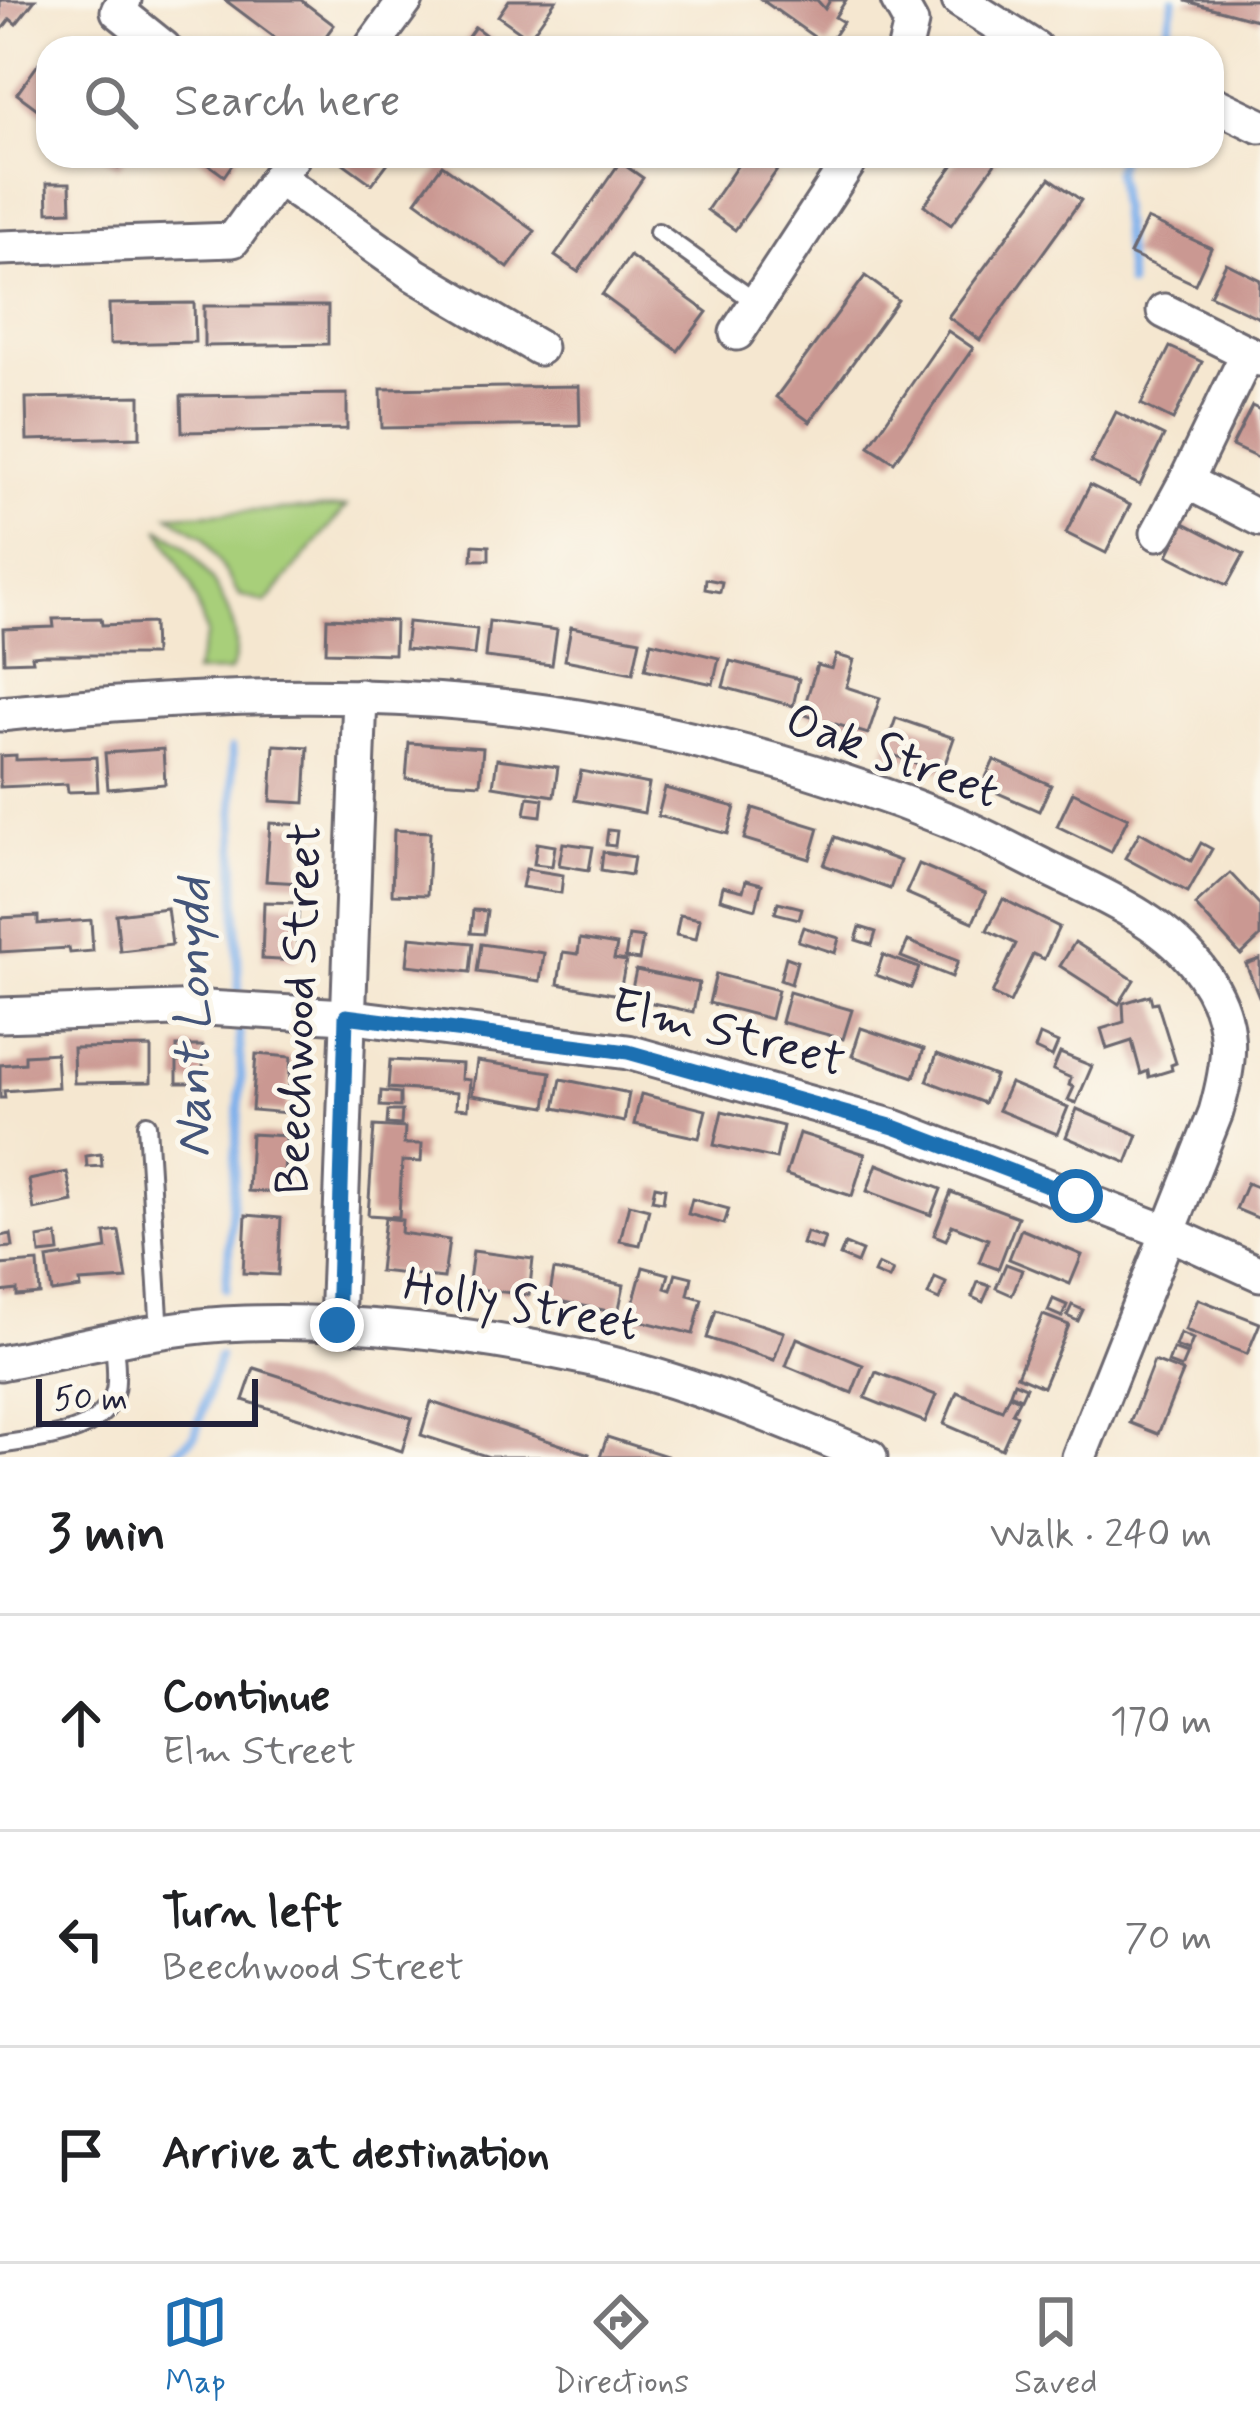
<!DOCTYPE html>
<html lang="en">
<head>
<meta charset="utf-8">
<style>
	body { margin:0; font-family:Mynerve,sans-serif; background:#f2f2f2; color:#202124 }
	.scale { position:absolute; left:36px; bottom:30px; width:222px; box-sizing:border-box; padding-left:12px; border:6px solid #22223b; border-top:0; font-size:33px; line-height:42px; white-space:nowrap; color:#22223b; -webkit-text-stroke:9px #fbf7ec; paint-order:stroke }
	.stop { position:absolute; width:36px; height:36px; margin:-27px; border:9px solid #1f6fb2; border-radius:50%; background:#fff }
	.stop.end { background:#1f6fb2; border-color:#fff; box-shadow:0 3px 12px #0008 }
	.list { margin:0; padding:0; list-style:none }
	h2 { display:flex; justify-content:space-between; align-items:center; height:156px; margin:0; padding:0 48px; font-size:51px }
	h2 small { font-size:39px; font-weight:400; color:#757577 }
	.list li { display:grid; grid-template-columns:78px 1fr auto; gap:36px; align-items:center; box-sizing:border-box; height:216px; padding:0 48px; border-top:3px solid #e0e0e0 }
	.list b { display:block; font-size:45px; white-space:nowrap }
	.list p { margin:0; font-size:39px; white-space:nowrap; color:#757577 }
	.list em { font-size:39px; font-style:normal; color:#757577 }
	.icon { flex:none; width:66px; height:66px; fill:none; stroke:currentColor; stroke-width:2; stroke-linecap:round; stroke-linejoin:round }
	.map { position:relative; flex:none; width:1260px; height:1457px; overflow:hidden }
	.search { position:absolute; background:#fff; box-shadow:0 3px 9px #0004; left:36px; right:36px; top:36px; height:132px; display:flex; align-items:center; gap:30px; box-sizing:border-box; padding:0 42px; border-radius:36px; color:#757577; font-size:45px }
	.sheet { height:804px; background:#fff }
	nav { display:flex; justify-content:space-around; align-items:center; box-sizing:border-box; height:168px; border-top:3px solid #e0e0e0; background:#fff; font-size:33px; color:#757577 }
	nav a { display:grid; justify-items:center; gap:6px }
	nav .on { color:#1f6fb2 }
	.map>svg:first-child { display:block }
</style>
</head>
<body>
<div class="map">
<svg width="1260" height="1457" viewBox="0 0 1260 1457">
	<rect width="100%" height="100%" fill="#fbf7ec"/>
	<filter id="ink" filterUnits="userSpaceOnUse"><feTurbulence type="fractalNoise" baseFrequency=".00833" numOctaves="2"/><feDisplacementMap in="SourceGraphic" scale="24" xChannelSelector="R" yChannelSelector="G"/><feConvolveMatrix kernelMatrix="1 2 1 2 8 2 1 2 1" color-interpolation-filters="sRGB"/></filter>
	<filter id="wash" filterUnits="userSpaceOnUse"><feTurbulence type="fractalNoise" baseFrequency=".004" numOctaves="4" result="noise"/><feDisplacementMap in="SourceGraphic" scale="48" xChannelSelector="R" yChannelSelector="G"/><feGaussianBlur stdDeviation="2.7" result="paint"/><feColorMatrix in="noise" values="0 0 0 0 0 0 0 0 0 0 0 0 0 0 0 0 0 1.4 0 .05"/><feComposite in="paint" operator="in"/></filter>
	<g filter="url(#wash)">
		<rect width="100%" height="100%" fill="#f5e7d0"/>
		<g fill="#a8cf7a" stroke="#65785a" stroke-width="3">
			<path d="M346,507L266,603L239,595L204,537L169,515Z"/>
			<path d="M159,528C169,535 182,541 190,551C214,579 252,637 229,672L194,673L207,634L191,585Z"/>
		</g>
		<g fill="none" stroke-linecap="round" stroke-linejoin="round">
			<g stroke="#7fb0eb" stroke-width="9">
				<path d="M1163,48L1174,0"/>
				<path d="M1121,156L1116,170L1129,284"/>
				<path d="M232,748L239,1001"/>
				<path d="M226,1288L241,1078L239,1018"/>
				<path d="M171,1457L195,1435L219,1357"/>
			</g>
		</g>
		<g id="blocks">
			<g fill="#ca9892">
				<path d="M0,0H35L16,24L10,19L0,32Z"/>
				<path d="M225,0H301L334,25L317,48H289Z"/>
				<path d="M509,0H556L529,38L498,16Z"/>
				<path d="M762,0H817L825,9L830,0H846L835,17L843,22L827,46Z"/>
				<path d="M1186,0H1260V21L1186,1Z"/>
				<path d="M475,27L503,48H460Z"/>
				<path d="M39,63L48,69V117L17,94Z"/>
				<path d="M102,156H127L118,168Z"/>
				<path d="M197,156H238L224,176Z"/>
				<path d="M348,156H393L372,184L343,163Z"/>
				<path d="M744,156H787L735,230L707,210Z"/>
				<path d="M960,156H1000L951,225L924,205Z"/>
				<path d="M620,162L643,178L578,272L555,256Z"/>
				<path d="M442,165L535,231L508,268L416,201Z"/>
				<path d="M1050,178L1081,200L980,340L948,317Z"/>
				<path d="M47,183H70L71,211L48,212Z"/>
				<path d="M1147,219L1211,248L1195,284L1130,254Z"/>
				<path d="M630,256L707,312L678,351L602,295Z"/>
				<path d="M1226,263L1260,280L1259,318L1210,295Z"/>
				<path d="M865,276L898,300L810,422L776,397Z"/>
				<path d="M194,303L195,342L110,344L109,304Z"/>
				<path d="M204,306H328V344L204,346Z"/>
				<path d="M948,331L973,348L894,462L869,446Z"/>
				<path d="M1170,347L1202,362L1173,420L1141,404Z"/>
				<path d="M579,386L580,425L382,428L381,389Z"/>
				<path d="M347,394V429L182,432L181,396Z"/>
				<path d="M140,396V437L27,440L26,398Z"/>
				<path d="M1252,406L1260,410V459L1232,446Z"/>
				<path d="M1116,412L1164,436L1140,485L1091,462Z"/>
				<path d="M1090,485L1130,505L1106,553L1066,533Z"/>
				<path d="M1184,523L1244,554L1227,585L1168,555Z"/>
				<path d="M473,545L489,546V560H472Z"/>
				<path d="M706,579L722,582L720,592L705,589Z"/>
				<path d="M101,618L102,625L153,623L154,655H42L32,656L33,661L4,662L3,629L54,627L53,619Z"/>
				<path d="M327,618L395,621L394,654L326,652Z"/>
				<path d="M489,621L557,630L552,665L485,657Z"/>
				<path d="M408,622L477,629L474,655L405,649Z"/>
				<path d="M571,627L640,640L633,673L565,660Z"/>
				<path d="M651,642L719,658L713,684L645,669Z"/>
				<path d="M836,655L854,660L846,687L880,698L868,734L802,714L817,665L832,669Z"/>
				<path d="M730,661L799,679L793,706L723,687Z"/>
				<path d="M896,718L954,738L942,772L884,752Z"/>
				<path d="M409,743L483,748L480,784L406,779Z"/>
				<path d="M274,745L308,747L305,803L271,801Z"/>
				<path d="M163,749L165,784L108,789L105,753Z"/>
				<path d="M16,755V760L96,757L98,791L68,792L67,784L0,787V756Z"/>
				<path d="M497,759L558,767L554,796L493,786Z"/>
				<path d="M994,760L1051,785L1039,811L982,786Z"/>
				<path d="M581,771L649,784L644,813L575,800Z"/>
				<path d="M665,788L735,807L728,834L658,816Z"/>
				<path d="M1073,792L1128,818L1111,852L1057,826Z"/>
				<path d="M528,797L543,799L541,816L525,814Z"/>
				<path d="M753,808L819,828L810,859L744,839Z"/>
				<path d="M270,823L303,825L300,883L266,881Z"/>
				<path d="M394,830L430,832L427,895L392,894Z"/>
				<path d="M608,830L617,831L615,846L606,845Z"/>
				<path d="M1140,832L1191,861L1201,843L1212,849L1188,892L1125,858Z"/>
				<path d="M835,837L900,861L890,889L824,865Z"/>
				<path d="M537,843L555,846L552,866L534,864Z"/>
				<path d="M563,843L593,847L589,870L559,865Z"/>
				<path d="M603,852L634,857L631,875L601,870Z"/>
				<path d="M919,864L986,893L973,922L906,893Z"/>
				<path d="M526,869L563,875L561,893L522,887Z"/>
				<path d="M1230,873L1260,905V937L1241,955L1195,905Z"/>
				<path d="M746,880L762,884L756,909L720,899L723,886L743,891Z"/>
				<path d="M1003,899L1059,927L1044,959L1033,954L1010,1003L992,994L1016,944L987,930Z"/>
				<path d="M264,902L299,903L296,961L262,959Z"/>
				<path d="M778,902L802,908L799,919L775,913Z"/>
				<path d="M167,908L172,945L120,951L116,914Z"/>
				<path d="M473,910L487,911L484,934L471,933Z"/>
				<path d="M680,915L700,919L696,939L676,935Z"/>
				<path d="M38,916V924L91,920L93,951L70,953L69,948L0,952V918Z"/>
				<path d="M803,927L839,938L835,953L798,941Z"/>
				<path d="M860,927L876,932L872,945L856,940Z"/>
				<path d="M629,936L643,938L639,960L625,958Z"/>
				<path d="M410,937L473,943L470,972L407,965Z"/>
				<path d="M580,939L617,945L614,959L626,961L619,995L558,984L563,952L578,954Z"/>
				<path d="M908,941L958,961L952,977L901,957Z"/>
				<path d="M1075,942L1134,980L1119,1004L1060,966Z"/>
				<path d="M481,944L544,953L540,981L477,972Z"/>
				<path d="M883,955L919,968L911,988L876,975Z"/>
				<path d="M786,957L797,961L791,984L780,980Z"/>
				<path d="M1260,959V999L1246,964Z"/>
				<path d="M636,970L699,983L693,1012L630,998Z"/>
				<path d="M716,974L778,990L771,1019L709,1003Z"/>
				<path d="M789,992L852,1010L843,1039L781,1022Z"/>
				<path d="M1150,995L1152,1003L1157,1002L1176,1063L1171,1065L1172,1070L1149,1077L1148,1071L1141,1074L1132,1041L1107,1049L1101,1029L1124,1022L1123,1003Z"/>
				<path d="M861,1028L924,1049L914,1077L852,1056Z"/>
				<path d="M1040,1035L1058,1043L1052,1057L1035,1049Z"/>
				<rect x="177" y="1046" width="26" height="37"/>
				<path d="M151,1047V1082L74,1083L73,1048Z"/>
				<path d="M56,1053L58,1087L4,1091L5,1098H0V1065L25,1063V1055Z"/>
				<path d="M1060,1053L1092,1066L1076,1103L1068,1100L1074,1087L1069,1085L1071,1078L1053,1070Z"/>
				<path d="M256,1054L291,1057L287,1113L252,1110Z"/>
				<path d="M937,1054L995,1076L984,1103L927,1081Z"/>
				<path d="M390,1060L462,1064L461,1079L470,1080L468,1109L456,1108L457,1093L388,1088Z"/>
				<path d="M477,1061L551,1072L546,1107L472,1095Z"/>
				<path d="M561,1079L629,1093L624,1122L555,1108Z"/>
				<path d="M1010,1083L1068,1107L1057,1134L998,1110Z"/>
				<path d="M381,1091L400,1093V1107L380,1106Z"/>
				<path d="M641,1094L706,1110L699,1138L634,1124Z"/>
				<path d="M1077,1109L1138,1135L1127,1163L1066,1137Z"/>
				<path d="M388,1111H402L401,1125L387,1124Z"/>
				<path d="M722,1111L783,1126L776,1159L714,1145Z"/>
				<path d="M374,1126L405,1128L404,1144H422L421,1162L402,1161L399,1217L368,1215Z"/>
				<path d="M799,1133L865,1154L852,1196L786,1175Z"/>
				<path d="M251,1134L286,1136L283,1193L248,1191Z"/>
				<path d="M101,1154L102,1166L87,1167L86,1156Z"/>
				<path d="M877,1164L941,1189L931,1215L867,1191Z"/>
				<path d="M67,1172L73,1202L34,1210L29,1180Z"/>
				<path d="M1247,1183L1260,1188V1219L1236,1209Z"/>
				<path d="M655,1186L665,1188L663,1202L652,1200Z"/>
				<path d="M951,1192L1018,1217L998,1269L979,1262L988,1239L952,1225L946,1240L934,1235Z"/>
				<path d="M692,1199L729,1209L724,1224L688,1214Z"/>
				<path d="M629,1204L649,1209L640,1245L620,1241Z"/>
				<path d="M246,1215L281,1218L278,1275L243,1273Z"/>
				<path d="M385,1218L402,1220L401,1233L449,1240L444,1278L379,1271Z"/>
				<path d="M1021,1229L1082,1255L1070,1284L1009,1259Z"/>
				<path d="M119,1231L127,1279L80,1282L81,1288L52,1292L47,1259L107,1249L105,1233Z"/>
				<path d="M806,1232L825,1238L821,1250L802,1244Z"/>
				<path d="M11,1234L13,1247L0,1248V1236Z"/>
				<path d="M57,1235L59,1252L40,1254L38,1238Z"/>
				<path d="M845,1244L862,1251L857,1263L840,1256Z"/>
				<path d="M473,1251L533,1259L529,1295L468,1288Z"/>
				<path d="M38,1262L40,1294L17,1296V1290L0,1292V1265Z"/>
				<path d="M878,1264L893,1271L889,1279L874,1273Z"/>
				<path d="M1006,1264L1022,1270L1012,1295L996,1288Z"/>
				<path d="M643,1267L669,1274L665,1288L671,1290L676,1273L692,1277L688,1295L702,1299L693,1334L629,1318Z"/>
				<path d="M554,1270L624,1285L618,1313L549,1299Z"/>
				<path d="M935,1278L946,1283L939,1300L928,1295Z"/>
				<path d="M978,1282L990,1286L983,1302L972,1297Z"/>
				<path d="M1053,1299L1067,1305L1062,1317L1048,1311Z"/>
				<path d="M1198,1299L1260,1323L1247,1354L1185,1330Z"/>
				<path d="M1072,1305L1083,1310L1078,1321L1067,1316Z"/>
				<path d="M716,1310L784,1332L774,1360L707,1338Z"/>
				<path d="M1043,1315L1069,1325L1043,1387L1017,1376Z"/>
				<path d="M1180,1333L1193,1339L1188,1351L1175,1346Z"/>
				<path d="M797,1338L863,1365L852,1393L786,1366Z"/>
				<path d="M1173,1349L1187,1354L1181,1368L1168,1363Z"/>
				<path d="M1154,1361L1183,1372L1158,1434L1130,1423Z"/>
				<path d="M254,1368L412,1418L402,1451L243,1400Z"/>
				<path d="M876,1372L936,1395L925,1422L865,1398Z"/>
				<path d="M1014,1382L1026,1387L1021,1398L1010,1393Z"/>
				<path d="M957,1392L1002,1410L1009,1395L1019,1400L1012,1413L1017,1415L1002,1449L944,1424Z"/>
				<path d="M431,1402L589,1454L588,1457H489L421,1435Z"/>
				<path d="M607,1437L667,1456V1457H600Z"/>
			</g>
		</g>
	</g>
	<g filter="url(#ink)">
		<use href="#blocks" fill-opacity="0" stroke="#6c676f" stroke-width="3"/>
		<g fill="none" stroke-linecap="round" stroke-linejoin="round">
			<g stroke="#6c676f" stroke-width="22">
				<g id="lane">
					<path d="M658,232L757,303"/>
					<path d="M147,1124L160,1333"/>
					<path d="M0,1445C38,1438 104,1437 115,1390C118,1376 115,1357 114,1342"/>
				</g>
			</g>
			<g stroke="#6c676f" stroke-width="39">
				<g id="street">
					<path d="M124,0L118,11L164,48"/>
					<path d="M898,0L911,23L905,48"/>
					<path d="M959,0L1035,48"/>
					<path d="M371,48L406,0"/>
					<path d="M1212,103L1260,126"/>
					<path d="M278,178L415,275L539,348"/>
					<path d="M0,248L233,240L293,156"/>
					<path d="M1164,311L1260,359"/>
					<path d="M737,333L853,156"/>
					<path d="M1248,353L1186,481L1260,519"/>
					<path d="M1158,533L1186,481"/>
					<path d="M0,714C161,698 320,689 481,704C637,720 803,761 948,820C985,835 1020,855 1055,872C1107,897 1169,924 1203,974C1236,1022 1231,1059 1216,1112L1079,1457"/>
					<path d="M0,1015L206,1008L346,1016L628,1052L894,1127L1167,1232L1260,1274"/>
					<path d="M337,1325L360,696"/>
					<path d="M0,1363C74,1349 150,1329 224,1324C336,1317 477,1334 587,1358C684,1379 779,1419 870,1457"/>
				</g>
			</g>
			<use href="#lane" stroke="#fff" stroke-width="16"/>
			<use href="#street" stroke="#fff" stroke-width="33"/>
		</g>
	</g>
	<g fill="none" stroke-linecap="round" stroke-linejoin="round" filter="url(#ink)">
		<path stroke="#1f6fb2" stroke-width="15" d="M337,1325L346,1016L628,1052L894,1127L1076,1196"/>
	</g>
	<g text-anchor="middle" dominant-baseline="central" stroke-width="10" stroke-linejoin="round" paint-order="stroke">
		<g font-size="48" fill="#22223b" stroke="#fbf7ec">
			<text transform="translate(892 757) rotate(20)">Oak Street</text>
			<text transform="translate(300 1009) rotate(-88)">Beechwood Street</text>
			<text transform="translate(728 1034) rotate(14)">Elm Street</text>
			<text transform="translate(521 1306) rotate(10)">Holly Street</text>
		</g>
		<g font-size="51" font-style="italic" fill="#435479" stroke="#fbf7ec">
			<text transform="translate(195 1018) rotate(-90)">Nant Lonydd</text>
		</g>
	</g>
</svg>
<div class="scale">50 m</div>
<div class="stop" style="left:1076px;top:1196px"></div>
<div class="stop end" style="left:337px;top:1325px"></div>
<div class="search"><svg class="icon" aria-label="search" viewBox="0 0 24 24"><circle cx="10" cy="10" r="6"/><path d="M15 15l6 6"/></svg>Search here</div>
</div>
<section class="sheet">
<h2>3 min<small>Walk · 240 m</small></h2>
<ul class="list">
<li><svg class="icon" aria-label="ahead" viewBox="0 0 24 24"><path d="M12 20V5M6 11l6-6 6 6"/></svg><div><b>Continue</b><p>Elm Street</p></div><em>170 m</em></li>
<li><svg class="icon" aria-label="left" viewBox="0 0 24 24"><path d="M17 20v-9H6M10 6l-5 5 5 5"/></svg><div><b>Turn left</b><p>Beechwood Street</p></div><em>70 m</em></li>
<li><svg class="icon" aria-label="arrive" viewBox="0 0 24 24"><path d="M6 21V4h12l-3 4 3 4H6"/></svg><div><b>Arrive at destination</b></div></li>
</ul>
</section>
<nav>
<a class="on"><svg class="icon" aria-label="map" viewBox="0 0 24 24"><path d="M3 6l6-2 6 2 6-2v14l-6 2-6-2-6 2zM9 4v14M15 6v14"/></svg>Map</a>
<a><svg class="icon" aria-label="directions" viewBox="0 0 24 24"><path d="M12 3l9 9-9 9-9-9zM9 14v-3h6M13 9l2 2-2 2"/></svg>Directions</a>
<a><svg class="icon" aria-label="saved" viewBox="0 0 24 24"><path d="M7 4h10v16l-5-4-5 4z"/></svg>Saved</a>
</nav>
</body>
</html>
